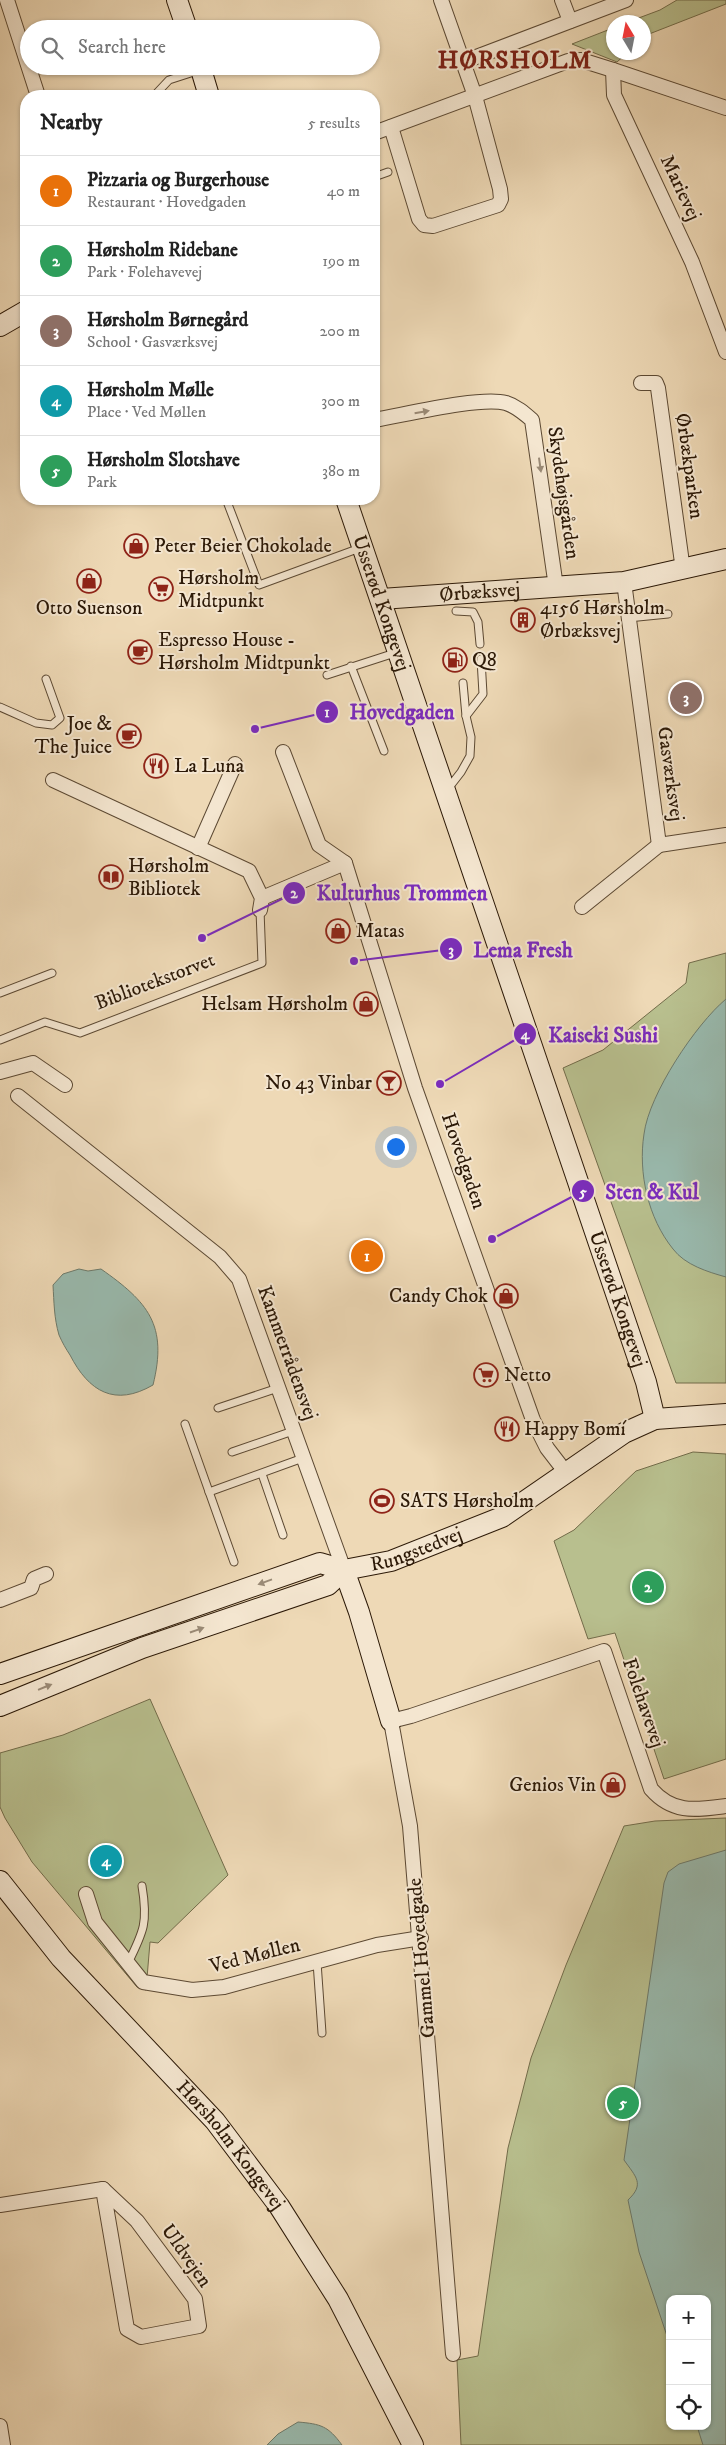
<!DOCTYPE html>
<html lang="en">
<head>
<meta charset="utf-8">
<style>
	body { margin:0; font-family:"IM FELL DW Pica",serif; background:#f6f6f6; color:#222 }
	.controls { position:absolute; right:15px; bottom:15px; display:grid; overflow:hidden; border-radius:10px; box-shadow:0 1px 4px #0004 }
	.controls button { width:45px; height:45px; display:grid; place-items:center; padding:0; border:0; border-bottom:1px solid #e0e0e0; background:#fff; color:#222; font:25px sans-serif }
	.compass { position:absolute; left:606px; top:15px; width:45px; height:45px; border-radius:50%; background:#fff; box-shadow:0 1px 4px #0004; rotate:350deg }
	.you { position:absolute; left:395px; top:1146px; width:18px; height:18px; margin:-12px; border:4px solid #fff; border-radius:50%; background:#1a73e8; box-shadow:0 0 0 8px #1a73e833 }
	.badge { display:grid; place-items:center; width:32px; height:32px; border-radius:50%; background:#8f2418; color:#fff; font-size:16px; font-weight:700 }
	.pin { position:absolute; translate:-50% -50%; border:2px solid #fff; box-shadow:0 1px 5px #0006 }
	.list { margin:0; padding:0; list-style:none }
	h2 { display:flex; justify-content:space-between; align-items:center; height:65px; margin:0; padding:0 20px; font-size:21px }
	h2 small { font-size:16px; font-weight:400; color:#767676 }
	.list li { display:grid; grid-template-columns:32px 1fr auto; gap:15px; align-items:center; box-sizing:border-box; height:70px; padding:0 20px; border-top:1px solid #e0e0e0 }
	.list b { display:block; font-size:19px; white-space:nowrap }
	.list p { margin:0; font-size:16px; white-space:nowrap; color:#767676 }
	.list em { font-size:16px; font-style:normal; color:#767676 }
	.icon { flex:none; width:28px; height:28px; fill:none; stroke:currentColor; stroke-width:2; stroke-linecap:round; stroke-linejoin:round }
	.map { position:relative; flex:none; width:726px; height:2445px; overflow:hidden }
	.search { position:absolute; background:#fff; box-shadow:0 1px 4px #0004; left:20px; top:20px; width:360px; height:55px; display:flex; align-items:center; gap:12px; box-sizing:border-box; padding:0 18px; border-radius:28px; color:#767676; font-size:19px }
	.panel { position:absolute; background:#fff; box-shadow:0 1px 4px #0004; left:20px; top:90px; width:360px; height:415px; border-radius:20px }
	.map>svg:first-child { display:block }
</style>
</head>
<body>
<div class="map">
<svg width="726" height="2445" viewBox="0 0 726 2445">
	<rect width="100%" height="100%" fill="#eed9b6"/>
	<filter id="stains"><feTurbulence type="fractalNoise" baseFrequency=".004" numOctaves="4"/><feColorMatrix values="0 0 0 0 .2 0 0 0 0 .09 0 0 0 0 .02 0 0 0 .5 -.17"/></filter>
	<radialGradient id="worn" r=".72"><stop offset=".6" stop-color="#630" stop-opacity="0"/><stop offset="1" stop-color="#630" stop-opacity=".3"/></radialGradient>
	<g fill="#b8bf8e" stroke="#726c4a" fill-rule="evenodd">
		<path d="M677,0H726V4L644,36V22H628L660,10Z"/>
		<path d="M613,28L614,52L627,53L617,62L572,44Z"/>
		<path d="M726,953V1383H676L563,1068L603,1050L686,983L689,963Z"/>
		<path d="M693,1452L726,1454V1759L664,1779L615,1633L588,1639L554,1541L574,1530L636,1471Z"/>
		<path d="M150,1699L228,1875L158,1943L150,1942L146,1990L137,1987L32,1862L5,1818L0,1807V1753L63,1735Z"/>
		<path d="M726,1818V2445H461L457,2360L478,2356L508,2148L531,2058L566,1965L624,1826L655,1821ZM670,2299H707V2426H670Z"/>
	</g>
	<g fill="#99baae" stroke="#6d7a6b">
		<path d="M726,999V1277C708,1272 685,1265 673,1249C648,1218 638,1173 644,1134C649,1094 696,1024 726,999Z"/>
		<path d="M79,1269L88,1271L101,1269C148,1302 168,1325 153,1385C115,1407 89,1392 70,1355C66,1349 62,1342 59,1335C54,1318 54,1302 53,1285L63,1274Z"/>
		<path d="M726,1850V2445H703L697,2426H707V2299H670V2345L639,2252L628,2200C645,2184 636,2177 624,2160L664,1883L668,1872L679,1864Z"/>
		<path d="M298,2422C321,2424 328,2426 342,2445H267L278,2434Z"/>
	</g>
	<g fill="none" stroke-linecap="round" stroke-linejoin="round">
		<g stroke="#5c4933" stroke-width="9">
			<g id="lane">
				<path d="M154,96L169,80L200,70"/>
				<path d="M374,177L388,172"/>
				<path d="M226,499L259,585L360,548"/>
				<path d="M456,611L473,612L478,622L480,644"/>
				<path d="M628,618L668,614"/>
				<path d="M351,666L384,751"/>
				<path d="M327,675L398,652"/>
				<path d="M0,707L36,723L52,725L60,718L46,679"/>
				<path d="M466,716L483,694L481,659"/>
				<path d="M447,790L461,772L470,756L471,737L466,716L463,683"/>
				<path d="M0,993L52,973"/>
				<path d="M0,1040L45,1022L80,1033L262,963L260,910"/>
				<path d="M218,1408L278,1388"/>
				<path d="M185,1424L234,1562"/>
				<path d="M232,1452L293,1431"/>
				<path d="M262,1474L283,1535"/>
				<path d="M209,1492L303,1458"/>
				<path d="M317,1962L322,2033"/>
				<path d="M128,1963C144,1931 148,1922 142,1886"/>
			</g>
		</g>
		<g stroke="#5c4933" stroke-width="16">
			<g id="street">
				<path d="M7,0L38,96"/>
				<path d="M562,0L570,21"/>
				<path d="M463,62L626,0"/>
				<path d="M613,70L614,95L692,262L726,352"/>
				<path d="M391,127L419,219L424,225L433,226L498,205L501,199L500,189L475,96L441,0"/>
				<path d="M374,133L568,61L581,60L613,70L726,108"/>
				<path d="M641,383H656L658,388L683,570"/>
				<path d="M374,420C404,415 480,396 506,403C516,406 524,413 532,420L556,587"/>
				<path d="M624,582L659,845L726,835"/>
				<path d="M283,752L319,845L345,863L415,1088L533,1420L547,1448L567,1474"/>
				<path d="M53,780L249,871L262,898L260,910"/>
				<path d="M198,848L235,764"/>
				<path d="M262,898L345,863"/>
				<path d="M582,907L659,845"/>
				<path d="M0,1072L33,1063L65,1085"/>
				<path d="M18,1096L220,1257L239,1279L344,1570"/>
				<path d="M0,1600L31,1588L34,1579L46,1574"/>
				<path d="M86,1894L95,1922L143,1982L192,1990L224,1987L377,1945L421,1938"/>
				<path d="M103,2189L137,2221L195,2299L199,2326L141,2337L127,2329Z"/>
				<path d="M0,2205L103,2189"/>
				<path d="M453,2354L410,1826L391,1721L411,1716L604,1651L651,1789C673,1814 695,1810 726,1806"/>
				<path d="M0,2426L3,2445"/>
			</g>
		</g>
		<g stroke="#2c1907" stroke-width="22">
			<g id="secondary">
				<path d="M177,0L187,29"/>
				<path d="M200,66L209,96"/>
				<path d="M0,326L26,311"/>
				<path id="s1" d="M346,499L646,1382L655,1419"/>
				<path id="s2" d="M381,599L624,582L726,559"/>
				<path d="M344,1570L359,1612L391,1721"/>
				<path id="s3" d="M0,1674L320,1563L344,1570L391,1561L502,1517L624,1433L655,1419L726,1414"/>
				<path d="M0,1706L142,1648L328,1585L344,1570"/>
				<path id="s4" d="M0,1881L61,1958L215,2121L279,2206L338,2299L413,2445"/>
			</g>
		</g>
		<use href="#lane" stroke="#f4e6d0" stroke-width="7"/>
		<use href="#street" stroke="#f4e6d0" stroke-width="14"/>
		<use href="#secondary" stroke="#f4e6d0" stroke-width="20"/>
	</g>
	<defs><path id="oneway-solid" d="M-6-.8H1V-3.2L6.5 0L1 3.2V.8H-6Z" transform="scale(1.25)"/></defs>
	<g fill="#9a8a76">
		<use href="#oneway-solid" transform="translate(422 412) rotate(-10)"/>
		<use href="#oneway-solid" transform="translate(540 465) rotate(82)"/>
		<use href="#oneway-solid" transform="translate(265 1582) rotate(160)"/>
		<use href="#oneway-solid" transform="translate(197 1630) rotate(-19)"/>
		<use href="#oneway-solid" transform="translate(45 1687) rotate(-22)"/>
	</g>
	<defs>
		<g id="shop-ring" transform="scale(1.25)"><circle r="9.5" fill="#f4e6d0" stroke="#8f2418" stroke-width="1.5"/><path d="M-5-2.5h2.3a2.7 3.5 0 0 1 5.4 0H5L5.5 6h-11ZM-1.5-2.5h3a1.5 2.3 0 0 0-3 0Z" fill="#8f2418"/></g>
		<g id="supermarket-ring" transform="scale(1.25)"><circle r="9.5" fill="#f4e6d0" stroke="#8f2418" stroke-width="1.5"/><path d="M-6-5.5h2.5l.6 2H6L4.5 2H-2.5L-4.4-4H-6ZM-1.5 3.2a1.3 1.3 0 1 0 .1 0ZM3 3.2a1.3 1.3 0 1 0 .1 0Z" fill="#8f2418"/></g>
		<g id="building-ring" transform="scale(1.25)"><circle r="9.5" fill="#f4e6d0" stroke="#8f2418" stroke-width="1.5"/><path d="M-4-6H4V6H1V3H-1V6H-4ZM-2.5-4.3h1.7v1.8h-1.7ZM.8-4.3h1.7v1.8H.8ZM-2.5-1h1.7V.8h-1.7ZM.8-1h1.7V.8H.8Z" fill="#8f2418"/></g>
		<g id="cafe-ring" transform="scale(1.25)"><circle r="9.5" fill="#f4e6d0" stroke="#8f2418" stroke-width="1.5"/><path d="M-5.5-4.5H6V0H3Q3 3.5 0 3.5H-2.5Q-5.5 3.5-5.5 0ZM3-3.2v2h1.7v-2ZM-6 4.5H4V6H-6Z" fill="#8f2418"/></g>
		<g id="fuel-ring" transform="scale(1.25)"><circle r="9.5" fill="#f4e6d0" stroke="#8f2418" stroke-width="1.5"/><path d="M-5.5-6h7V0h2V4h1.3V-2.5L3-4.5l.8-.8L6-3V5H2.5V1h-1V6h-7ZM-4.2-4.7v3.2H.2V-4.7Z" fill="#8f2418"/></g>
		<g id="restaurant-ring" transform="scale(1.25)"><circle r="9.5" fill="#f4e6d0" stroke="#8f2418" stroke-width="1.5"/><path d="M-5-6h1v4h1v-4h1v4h1v-4h1v5L-1.5 .5V6h-2V.5L-5-1ZM5-6V6H3V1.5H1.5Q1.5-4 5-6Z" fill="#8f2418"/></g>
		<g id="library-ring" transform="scale(1.25)"><circle r="9.5" fill="#f4e6d0" stroke="#8f2418" stroke-width="1.5"/><path d="M-6-4Q-3-5.5-.7-3.5V5Q-3 3-6 4ZM6-4Q3-5.5 .7-3.5V5Q3 3 6 4Z" fill="#8f2418"/></g>
		<g id="bar-ring" transform="scale(1.25)"><circle r="9.5" fill="#f4e6d0" stroke="#8f2418" stroke-width="1.5"/><path d="M-6-5H6L.8 .8V4.5H3.5V6h-7V4.5H-.8V.8Z" fill="#8f2418"/></g>
		<g id="stadium-ring" transform="scale(1.25)"><circle r="9.5" fill="#f4e6d0" stroke="#8f2418" stroke-width="1.5"/><path d="M0-5a6.5 5 0 1 0 0 10a6.5 5 0 1 0 0-10ZM-3.5-1.8h7v3.6h-7Z" fill="#8f2418"/></g>
	</defs>
	<g fill-rule="evenodd">
		<use href="#shop-ring" x="136" y="546"/>
		<use href="#shop-ring" x="89" y="581"/>
		<use href="#supermarket-ring" x="161" y="589"/>
		<use href="#building-ring" x="523" y="620"/>
		<use href="#cafe-ring" x="140" y="652"/>
		<use href="#fuel-ring" x="455" y="660"/>
		<use href="#cafe-ring" x="129" y="736"/>
		<use href="#restaurant-ring" x="156" y="766"/>
		<use href="#library-ring" x="111" y="877"/>
		<use href="#shop-ring" x="338" y="931"/>
		<use href="#shop-ring" x="366" y="1004"/>
		<use href="#bar-ring" x="389" y="1083"/>
		<use href="#shop-ring" x="506" y="1296"/>
		<use href="#supermarket-ring" x="486" y="1375"/>
		<use href="#restaurant-ring" x="507" y="1429"/>
		<use href="#stadium-ring" x="382" y="1501"/>
		<use href="#shop-ring" x="613" y="1785"/>
	</g>
	<g text-anchor="middle" dominant-baseline="central" stroke-width="4" stroke-linejoin="round" paint-order="stroke">
		<g font-size="20" fill="#2c1907" stroke="#f4e6d0">
			<text transform="translate(680 188) rotate(65)">Marievej</text>
			<text transform="translate(689 466) rotate(82)">Ørbækparken</text>
			<text transform="translate(563 493) rotate(82)">Skydehøjsgården</text>
			<text stroke="none"><textPath href="#s2" startOffset="99">Ørbæksvej</textPath></text>
			<text stroke="none"><textPath href="#s1" startOffset="110">Usserød Kongevej</textPath></text>
			<text transform="translate(670 774) rotate(82)">Gasværksvej</text>
			<text transform="translate(155 982) rotate(-21)">Bibliotekstorvet</text>
			<text transform="translate(463 1161) rotate(71)">Hovedgaden</text>
			<text stroke="none"><textPath href="#s1" startOffset="845">Usserød Kongevej</textPath></text>
			<text transform="translate(287 1353) rotate(70)">Kammerrådensvej</text>
			<text stroke="none"><textPath href="#s3" startOffset="439">Rungstedvej</textPath></text>
			<text transform="translate(643 1703) rotate(71)">Folehavevej</text>
			<text transform="translate(255 1956) rotate(-14)">Ved Møllen</text>
			<text transform="translate(422 1958) rotate(-95)">Gammel Hovedgade</text>
			<text stroke="none"><textPath href="#s4" startOffset="351">Hørsholm Kongevej</textPath></text>
			<text transform="translate(186 2256) rotate(55)">Uldvejen</text>
		</g>
		<g font-size="20" fill="#2c1907" stroke="#f4e6d0" text-anchor="start">
			<text x="154" y="546">Peter Beier Chokolade</text>
			<text x="178" y="578">Hørsholm<tspan x="178" dy="23">Midtpunkt</tspan></text>
			<text x="89" y="608" text-anchor="middle">Otto Suenson</text>
			<text x="540" y="608">4156 Hørsholm<tspan x="540" dy="23">Ørbæksvej</tspan></text>
			<text x="158" y="640">Espresso House -<tspan x="158" dy="23">Hørsholm Midtpunkt</tspan></text>
			<text x="472" y="660">Q8</text>
			<text x="112" y="724" text-anchor="end">Joe &amp;<tspan x="112" dy="23">The Juice</tspan></text>
			<text x="174" y="766">La Luna</text>
			<text x="128" y="866">Hørsholm<tspan x="128" dy="23">Bibliotek</tspan></text>
			<text x="356" y="931">Matas</text>
			<text x="348" y="1004" text-anchor="end">Helsam Hørsholm</text>
			<text x="372" y="1083" text-anchor="end">No 43 Vinbar</text>
			<text x="488" y="1296" text-anchor="end">Candy Chok</text>
			<text x="504" y="1375">Netto</text>
			<text x="524" y="1429">Happy Bomí</text>
			<text x="400" y="1501">SATS Hørsholm</text>
			<text x="596" y="1785" text-anchor="end">Genios Vin</text>
		</g>
		<g font-size="25" font-weight="bold" letter-spacing="1" fill="#7a1f14" stroke="#f4e6d0">
			<text x="515" y="60">HØRSHOLM</text>
		</g>
	</g>
	<path fill="none" stroke="#7b2cbf" stroke-width="2" d="M255 729L327 712M202 938L294 893M354 961L451 949M440 1084L525 1034M492 1239L583 1191"/>
	<g fill="#7b2cbf" stroke="#f4e6d0" stroke-width="2">
		<circle cx="255" cy="729" r="5"/>
		<circle cx="202" cy="938" r="5"/>
		<circle cx="354" cy="961" r="5"/>
		<circle cx="440" cy="1084" r="5"/>
		<circle cx="492" cy="1239" r="5"/>
		<circle cx="327" cy="712" r="12"/>
		<circle cx="294" cy="893" r="12"/>
		<circle cx="451" cy="949" r="12"/>
		<circle cx="525" cy="1034" r="12"/>
		<circle cx="583" cy="1191" r="12"/>
	</g>
	<g font-size="15" text-anchor="middle" font-weight="bold" fill="#fff">
		<text x="327" y="717">1</text>
		<text x="294" y="898">2</text>
		<text x="451" y="955">3</text>
		<text x="525" y="1039">4</text>
		<text x="583" y="1197">5</text>
	</g>
	<g font-size="21" text-anchor="middle" font-weight="bold" fill="#7b2cbf" stroke="#f4e6d0" stroke-width="4" stroke-linejoin="round" paint-order="stroke">
		<text x="402" y="719">Hovedgaden</text>
		<text x="402" y="900">Kulturhus Trommen</text>
		<text x="523" y="957">Lema Fresh</text>
		<text x="603" y="1042">Kaiseki Sushi</text>
		<text x="652" y="1199">Sten &amp; Kul</text>
	</g>
	<rect width="100%" height="100%" filter="url(#stains)"/>
	<rect width="100%" height="100%" fill="url(#worn)"/>
</svg>
<div class="controls">
<button>+</button>
<button>−</button>
<button><svg class="icon" aria-label="locate" viewBox="0 0 24 24"><circle cx="12" cy="12" r="6"/><path d="M12 2v4M12 18v4M2 12h4M18 12h4"/></svg></button>
</div>
<svg class="compass" viewBox="-18 -18 36 36"><path d="M0-13l5 13h-10z" fill="#e53935"/><path d="M0 13l5-13h-10z" fill="#767676"/></svg>
<div class="you"></div>
<div class="pin badge" style="left:367px;top:1256px;background:#e8710a">1</div>
<div class="pin badge" style="left:648px;top:1587px;background:#2e9e5b">2</div>
<div class="pin badge" style="left:686px;top:698px;background:#8d6e63">3</div>
<div class="pin badge" style="left:106px;top:1861px;background:#0f9aa8">4</div>
<div class="pin badge" style="left:623px;top:2103px;background:#2e9e5b">5</div>
<div class="search"><svg class="icon" aria-label="search" viewBox="0 0 24 24"><circle cx="10" cy="10" r="6"/><path d="M15 15l6 6"/></svg>Search here</div>
<section class="panel">
<h2>Nearby<small>5 results</small></h2>
<ul class="list">
<li><span class="badge" style="background:#e8710a">1</span><div><b>Pizzaria og Burgerhouse</b><p>Restaurant · Hovedgaden</p></div><em>40 m</em></li>
<li><span class="badge" style="background:#2e9e5b">2</span><div><b>Hørsholm Ridebane</b><p>Park · Folehavevej</p></div><em>190 m</em></li>
<li><span class="badge" style="background:#8d6e63">3</span><div><b>Hørsholm Børnegård</b><p>School · Gasværksvej</p></div><em>200 m</em></li>
<li><span class="badge" style="background:#0f9aa8">4</span><div><b>Hørsholm Mølle</b><p>Place · Ved Møllen</p></div><em>300 m</em></li>
<li><span class="badge" style="background:#2e9e5b">5</span><div><b>Hørsholm Slotshave</b><p>Park</p></div><em>380 m</em></li>
</ul>
</section>
</div>
</body>
</html>
